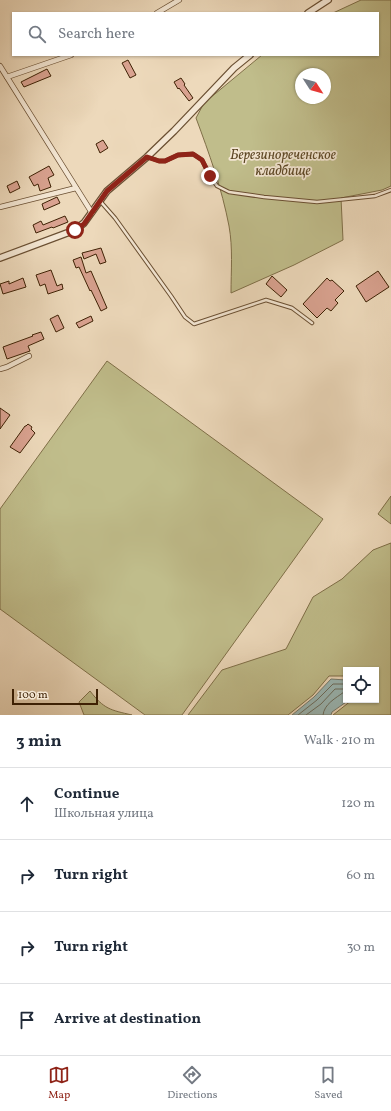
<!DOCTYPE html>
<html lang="en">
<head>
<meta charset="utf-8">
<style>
	body { margin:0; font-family:Vollkorn,serif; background:#f6f6f7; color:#1f2937 }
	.controls { position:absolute; right:12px; bottom:12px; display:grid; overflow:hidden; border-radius:0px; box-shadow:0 1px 3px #0004 }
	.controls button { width:36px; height:36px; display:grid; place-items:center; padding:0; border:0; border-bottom:1px solid #e0e1e3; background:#fff; color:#1f2937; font:20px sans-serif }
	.compass { position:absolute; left:295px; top:68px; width:36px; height:36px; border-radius:50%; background:#fff; box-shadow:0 1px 3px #0004; rotate:126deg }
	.scale { position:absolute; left:12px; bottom:10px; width:86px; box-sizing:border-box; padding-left:4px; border:2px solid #3e2104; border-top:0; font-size:11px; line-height:14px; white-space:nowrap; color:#3e2104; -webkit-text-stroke:3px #f3e6d3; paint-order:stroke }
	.stop { position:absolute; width:12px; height:12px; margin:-9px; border:3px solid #8f2418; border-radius:50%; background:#fff }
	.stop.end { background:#8f2418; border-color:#fff; box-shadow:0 1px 4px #0008 }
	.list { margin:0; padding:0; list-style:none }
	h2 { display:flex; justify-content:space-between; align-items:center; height:52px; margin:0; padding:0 16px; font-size:17px }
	h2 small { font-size:13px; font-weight:400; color:#747a83 }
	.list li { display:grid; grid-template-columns:26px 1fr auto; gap:12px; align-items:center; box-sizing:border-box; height:72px; padding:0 16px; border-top:1px solid #e0e1e3 }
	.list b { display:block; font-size:15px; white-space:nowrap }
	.list p { margin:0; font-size:13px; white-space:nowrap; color:#747a83 }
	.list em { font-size:13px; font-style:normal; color:#747a83 }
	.icon { flex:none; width:22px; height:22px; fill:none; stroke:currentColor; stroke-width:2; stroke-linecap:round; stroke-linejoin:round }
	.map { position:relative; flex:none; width:391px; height:715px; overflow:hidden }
	.search { position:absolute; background:#fff; box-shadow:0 1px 3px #0004; left:12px; right:12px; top:12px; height:44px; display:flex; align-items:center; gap:10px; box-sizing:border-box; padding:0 14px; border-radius:0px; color:#747a83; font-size:15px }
	.sheet { height:340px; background:#fff }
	nav { display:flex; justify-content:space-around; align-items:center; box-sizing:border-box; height:56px; border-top:1px solid #e0e1e3; background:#fff; font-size:11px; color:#747a83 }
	nav a { display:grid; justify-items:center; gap:2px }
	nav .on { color:#8f2418 }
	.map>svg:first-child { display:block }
</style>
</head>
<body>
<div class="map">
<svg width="391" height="715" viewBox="0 0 391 715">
	<rect width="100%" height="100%" fill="#edd9bb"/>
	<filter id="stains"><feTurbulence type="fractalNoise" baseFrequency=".005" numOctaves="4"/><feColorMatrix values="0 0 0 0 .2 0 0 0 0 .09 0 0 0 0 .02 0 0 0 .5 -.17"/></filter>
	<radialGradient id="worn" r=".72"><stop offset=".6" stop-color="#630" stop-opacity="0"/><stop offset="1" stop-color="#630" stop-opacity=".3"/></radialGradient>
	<g fill="#c0bd8b" stroke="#7f6f48" fill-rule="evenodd">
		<path d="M361,0H391V186L382,190L341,198L343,240L294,265L231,293C231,271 233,248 229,226C222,189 209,153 196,118L204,103L262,55H378V13H333ZM301,74H325V98H301Z"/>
		<path d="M107,361L323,519L182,715H145L0,609V509Z"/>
		<path d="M391,496V524L378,514Z"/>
		<path d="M391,543V715H333L352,700H376V670H346V676H329L313,695L288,715H188L222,670L286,649L313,597L342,579L373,550Z"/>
		<path d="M90,691C104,709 110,710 132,715H84L79,702Z"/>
	</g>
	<path fill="#9bb9b7" stroke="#767c6f" d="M331,679L346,680V700H349L332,712L331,715H292L314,697Z"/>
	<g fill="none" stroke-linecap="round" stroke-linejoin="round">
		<g stroke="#6c6d5e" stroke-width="1">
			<path d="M298,715L317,700L333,684H346"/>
			<path d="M306,715L321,704L335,689H344V692C336,698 324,704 323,715"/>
		</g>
	</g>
	<g fill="#d9a290" stroke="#3e2104">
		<path d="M128,60L136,75L130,78L122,63Z"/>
		<path d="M47,69L51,76L24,87L21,82Z"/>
		<path d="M181,78L185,84L184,85L193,98L189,101L179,88L178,89L174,82Z"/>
		<path d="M103,140L108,148L100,153L96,144Z"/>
		<path d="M49,166L54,175L48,178L51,187L40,191L38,184L34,186L29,177Z"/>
		<path d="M17,181L20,188L10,193L7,186Z"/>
		<path d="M57,197L60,203L44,210L42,204Z"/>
		<path d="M65,216L68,222L53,228L52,227L36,233L33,225L41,221L43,225Z"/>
		<path d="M101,248L106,262L100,264L96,254L84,259L82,253Z"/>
		<path d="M81,257L86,273L91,271L107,308L101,311L91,290L90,291L79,267L76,268L73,260Z"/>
		<path d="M51,270L57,286L62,284L63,289L48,294L45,284L40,286L36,275Z"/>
		<path d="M378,271L389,287L366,302L356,286Z"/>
		<path d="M272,276L287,290L281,297L266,284Z"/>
		<path d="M23,278L26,287L3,294L0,284L9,281V284Z"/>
		<path d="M327,278L330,281L332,280L344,291L335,300L338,303L331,311L327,308L317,318L303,304Z"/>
		<path d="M58,315L64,328L56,332L50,319Z"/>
		<path d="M91,316L93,321L79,328L76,323Z"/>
		<path d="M41,332L44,339L28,346L30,351L7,359L3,347L33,336L32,335Z"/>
		<path d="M0,408L10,415L0,429Z"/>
		<path d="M28,424L32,427L31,429L35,433L20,453L10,447L25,426H26Z"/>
	</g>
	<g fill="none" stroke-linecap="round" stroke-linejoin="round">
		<g stroke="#6a4f32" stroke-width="4.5">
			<g id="service">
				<path d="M148,157L159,161H165L178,155L193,154L202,160L210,176L217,186L229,192L264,197L317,202L375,196L391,190"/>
				<path d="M100,201L115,218L171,296L185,317L194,324L266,300L292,308L312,323"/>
			</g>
		</g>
		<g stroke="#6a4f32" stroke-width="6">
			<g id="minor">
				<path d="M157,13L179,0"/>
				<path d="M0,66L92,213"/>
				<path d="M7,77L71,55"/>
				<path d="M0,207L76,188"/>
				<path d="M0,369L7,367L29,356"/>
			</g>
		</g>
		<g stroke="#6a4f32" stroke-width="8">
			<g id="tertiary">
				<path d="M308,13L328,0"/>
				<path d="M0,258L75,230L84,223L107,191L147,157L174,131L234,68L250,55"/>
			</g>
		</g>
		<use href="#service" stroke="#f3e6d3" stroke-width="2.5"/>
		<use href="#minor" stroke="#f3e6d3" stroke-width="4.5"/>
		<use href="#tertiary" stroke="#f3e6d3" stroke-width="5.5"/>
	</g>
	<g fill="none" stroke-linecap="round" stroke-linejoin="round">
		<path stroke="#8f2418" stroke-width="5" d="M75,230L84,224L107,191L147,157L159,161H165L178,155L193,154L202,160L210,176"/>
	</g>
	<g text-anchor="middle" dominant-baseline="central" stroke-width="3.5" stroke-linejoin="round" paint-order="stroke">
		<g font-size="14" font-style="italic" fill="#5e4826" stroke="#f3e6d3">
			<text x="283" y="155">Березинореченское<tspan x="283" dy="16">кладбище</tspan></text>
		</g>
	</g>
	<rect width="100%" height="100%" filter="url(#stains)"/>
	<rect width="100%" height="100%" fill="url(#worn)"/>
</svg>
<div class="controls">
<button><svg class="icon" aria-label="locate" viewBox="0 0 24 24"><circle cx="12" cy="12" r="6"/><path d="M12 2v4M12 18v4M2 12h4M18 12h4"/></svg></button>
</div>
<svg class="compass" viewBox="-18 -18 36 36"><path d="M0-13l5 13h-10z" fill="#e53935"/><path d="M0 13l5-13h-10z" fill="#747a83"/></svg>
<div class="scale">100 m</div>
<div class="stop" style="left:75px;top:230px"></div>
<div class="stop end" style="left:210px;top:176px"></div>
<div class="search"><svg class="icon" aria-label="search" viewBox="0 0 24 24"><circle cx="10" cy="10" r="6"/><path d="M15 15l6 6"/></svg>Search here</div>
</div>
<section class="sheet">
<h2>3 min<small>Walk · 210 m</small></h2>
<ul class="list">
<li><svg class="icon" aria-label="ahead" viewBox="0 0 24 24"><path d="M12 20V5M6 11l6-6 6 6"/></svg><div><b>Continue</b><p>Школьная улица</p></div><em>120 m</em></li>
<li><svg class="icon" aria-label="right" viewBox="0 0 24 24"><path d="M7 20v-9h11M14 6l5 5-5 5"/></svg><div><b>Turn right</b></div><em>60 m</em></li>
<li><svg class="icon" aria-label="right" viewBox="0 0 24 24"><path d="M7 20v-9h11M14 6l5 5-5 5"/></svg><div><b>Turn right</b></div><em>30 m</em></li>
<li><svg class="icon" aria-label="arrive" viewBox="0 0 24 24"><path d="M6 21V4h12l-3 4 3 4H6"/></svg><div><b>Arrive at destination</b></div></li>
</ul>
</section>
<nav>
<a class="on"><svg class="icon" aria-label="map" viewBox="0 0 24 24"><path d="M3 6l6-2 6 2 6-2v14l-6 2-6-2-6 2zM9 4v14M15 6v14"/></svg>Map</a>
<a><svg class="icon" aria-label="directions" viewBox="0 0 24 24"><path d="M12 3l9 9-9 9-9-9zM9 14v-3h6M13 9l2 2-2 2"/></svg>Directions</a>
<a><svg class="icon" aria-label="saved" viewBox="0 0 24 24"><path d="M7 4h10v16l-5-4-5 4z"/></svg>Saved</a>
</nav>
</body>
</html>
